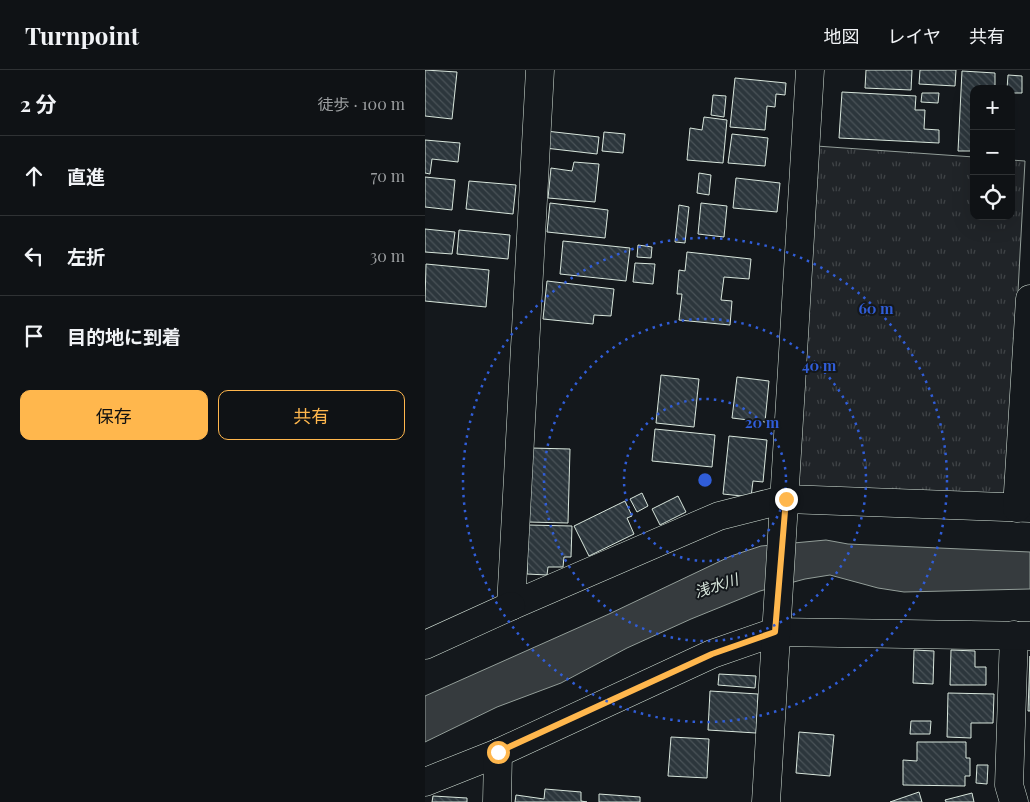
<!DOCTYPE html>
<html lang="ja">
<head>
<meta charset="utf-8">
<style>
	body { margin:0; font-family:"Playfair Display","Noto Sans JP",serif; background:#181b1e; color:#f1f3f6 }
	.controls { position:absolute; right:15px; top:15px; display:grid; overflow:hidden; border-radius:10px; box-shadow:0 5px 20px #0002 }
	.controls button { width:45px; height:45px; display:grid; place-items:center; padding:0; border:0; border-bottom:1px solid #2f3234; background:#0f1215; color:#f1f3f6; font:25px sans-serif }
	.stop { position:absolute; width:15px; height:15px; margin:-11px; border:4px solid #ffb74d; border-radius:50%; background:#fff }
	.stop.end { background:#ffb74d; border-color:#fff; box-shadow:0 1px 5px #0008 }
	.list { margin:0; padding:0; list-style:none }
	h2 { display:flex; justify-content:space-between; align-items:center; height:65px; margin:0; padding:0 20px; font-size:21px }
	h2 small { font-size:16px; font-weight:400; color:#9b9ea0 }
	.list li { display:grid; grid-template-columns:32px 1fr auto; gap:15px; align-items:center; box-sizing:border-box; height:80px; padding:0 20px; border-top:1px solid #2f3234 }
	.list b { display:block; font-size:19px; white-space:nowrap }
	.list em { font-size:16px; font-style:normal; color:#9b9ea0 }
	.actions { display:flex; gap:10px; padding:15px 20px }
	.actions a { flex:1; padding:11px 0; border:1px solid #ffb74d; border-radius:10px; text-align:center; font-size:18px; color:#ffb74d }
	.actions .main { background:#ffb74d; color:#111 }
	.icon { flex:none; width:28px; height:28px; fill:none; stroke:currentColor; stroke-width:2; stroke-linecap:round; stroke-linejoin:round }
	.map { position:relative; flex:none; width:605px; height:732px; overflow:hidden }
	header { display:flex; align-items:center; gap:30px; box-sizing:border-box; height:70px; padding:0 25px; background:#0f1215; border-bottom:1px solid #2f3234 }
	header strong { font-size:24px }
	nav { display:flex; gap:28px; margin-inline-start:auto; font-size:18px }
	main { display:flex }
	aside { flex:1; background:#0f1215 }
	.map>svg:first-child { display:block }
</style>
</head>
<body>
<header>
<strong>Turnpoint</strong>
<nav><a>地図</a><a>レイヤ</a><a>共有</a></nav>
</header>
<main>
<aside>
<h2>2 分<small>徒歩 · 100 m</small></h2>
<ul class="list">
<li><svg class="icon" aria-label="ahead" viewBox="0 0 24 24"><path d="M12 20V5M6 11l6-6 6 6"/></svg><div><b>直進</b></div><em>70 m</em></li>
<li><svg class="icon" aria-label="left" viewBox="0 0 24 24"><path d="M17 20v-9H6M10 6l-5 5 5 5"/></svg><div><b>左折</b></div><em>30 m</em></li>
<li><svg class="icon" aria-label="arrive" viewBox="0 0 24 24"><path d="M6 21V4h12l-3 4 3 4H6"/></svg><div><b>目的地に到着</b></div></li>
</ul>
<div class="actions"><a class="main">保存</a><a>共有</a></div>
</aside>
<div class="map">
<svg width="605" height="732" viewBox="0 0 605 732">
	<defs>
		<pattern id="grass-tufts" width="24" height="20" patternUnits="userSpaceOnUse" patternTransform="scale(1.25)"><rect width="24" height="20" fill="#202428"/><path d="M3 7l-1-3M5 7V3M7 7l1-3M15 17l-1-3M17 17v-4M19 17l1-3" fill="none" stroke="#404447"/></pattern>
		<pattern id="building-back-hatch" width="6" height="6" patternUnits="userSpaceOnUse" patternTransform="scale(1.25)"><rect width="6" height="6" fill="#2c363c"/><path d="M-1 5l2 2M0 0l6 6M5-1l2 2" fill="none" stroke="#4a5358"/></pattern>
	</defs>
	<rect width="100%" height="100%" fill="#14181c"/>
	<path fill="url(#grass-tufts)" stroke="#939e99" d="M391,76L549,87V146H586V90L600,91L582,427L373,417Z"/>
	<path fill="#363b3e" stroke="#939e99" d="M401,470L423,474L605,482V519L479,522L453,518L405,505L380,509L335,521L266,549L202,578L136,613L72,637L0,672V626L184,544L306,486L336,476Z"/>
	<g fill="url(#building-back-hatch)" stroke="#d8e6dc">
		<path d="M0,0L32,2L27,49L0,46Z"/>
		<path d="M441,0H487L486,20L440,18Z"/>
		<path d="M495,0H531L530,16L494,14Z"/>
		<path d="M537,1L570,3V17H575V19H549V81H533Z"/>
		<path d="M583,5L597,6V23H586V19H582Z"/>
		<path d="M310,8L361,13L360,25L351,24L350,37L342,36L340,60L305,57Z"/>
		<path d="M417,22L491,26L490,40H500L499,59L514,60V73L414,68Z"/>
		<path d="M497,23H514L513,33L496,32Z"/>
		<path d="M288,25L301,26L299,47L286,45Z"/>
		<path d="M279,47L302,50L298,93L262,90L265,58L277,60Z"/>
		<path d="M121,61L174,67L172,84L120,78Z"/>
		<path d="M179,62L200,64L198,83L177,81Z"/>
		<path d="M307,64L343,68L340,96L303,93Z"/>
		<path d="M0,70L35,73L33,92L7,89L5,104L0,103Z"/>
		<path d="M149,92L174,94L170,132L123,128L126,98L147,101Z"/>
		<path d="M274,103L286,105L284,125L272,123Z"/>
		<path d="M0,107L30,110L27,140L0,137Z"/>
		<path d="M311,108L355,113L352,142L308,138Z"/>
		<path d="M44,111L91,115L88,144L41,139Z"/>
		<path d="M125,133L183,140L180,168L122,162Z"/>
		<path d="M276,133L302,136L299,167L273,164Z"/>
		<path d="M254,135L264,137L260,173L250,172Z"/>
		<path d="M0,159L30,162L27,184L0,182Z"/>
		<path d="M34,160L85,165L83,189L32,184Z"/>
		<path d="M138,171L205,178L201,211L135,204Z"/>
		<path d="M213,175L227,177L226,188L212,187Z"/>
		<path d="M262,182L326,189L324,209L299,207L296,230L307,231L305,255L254,250L257,224H252L254,200L260,201Z"/>
		<path d="M210,193L230,194L228,214L208,212Z"/>
		<path d="M1,194L64,200L61,237L0,231Z"/>
		<path d="M122,211L189,219L186,246L169,245L168,254L118,249Z"/>
		<path d="M236,305L274,309L269,357L231,353Z"/>
		<path d="M312,307L344,311L340,352L307,348Z"/>
		<path d="M230,359L290,365L287,397L227,391Z"/>
		<path d="M304,366L342,370L338,412L328,411L326,427L298,424Z"/>
		<path d="M106,378L145,379L143,453L103,452Z"/>
		<path d="M217,423L223,436L212,442L205,429Z"/>
		<path d="M253,426L261,442L235,455L227,439Z"/>
		<path d="M200,431L207,446L202,448L209,464L164,486L149,456Z"/>
		<path d="M103,455L147,456L146,487H139L138,497H123L122,505L102,504Z"/>
		<path d="M489,580L509,581L508,614L488,613Z"/>
		<path d="M526,580L550,581V597H561V615H525Z"/>
		<path d="M605,586V641H603Z"/>
		<path d="M294,604L331,606L330,618L293,615Z"/>
		<path d="M285,621L333,624L331,663L283,660Z"/>
		<path d="M523,623L569,624L568,653H546V668L522,667Z"/>
		<path d="M486,651H506L505,664H485Z"/>
		<path d="M374,662L409,665L405,706L371,703Z"/>
		<path d="M246,667L284,669L282,708L243,706Z"/>
		<path d="M492,672H541V688H545V706H540V716L478,715V690L492,691Z"/>
		<path d="M552,695H563L562,714L551,713Z"/>
		<path d="M120,719L156,722V731L162,732H90L91,725L119,729Z"/>
		<path d="M494,722L497,732H465Z"/>
		<path d="M547,723L549,732H521L520,730Z"/>
		<path d="M174,724L215,727V732H174Z"/>
		<path d="M8,726L42,728V732H7Z"/>
	</g>
	<g fill="none" stroke-linecap="round" stroke-linejoin="round">
		<g stroke="#d8e6dc" stroke-width="29">
			<g id="minor">
				<path d="M115,0L86,536L294,446L361,429L605,438"/>
				<path d="M592,438L605,229"/>
				<path d="M589,565L584,715L589,732"/>
				<path d="M0,575L86,536"/>
				<path d="M0,712L73,683L287,584L350,562L605,566"/>
				<path d="M72,732L73,683"/>
				<path d="M341,732L385,0"/>
			</g>
		</g>
		<use href="#minor" stroke="#14181c" stroke-width="28"/>
	</g>
	<g fill="none" stroke-linecap="round" stroke-linejoin="round">
		<path stroke="#ffb74d" stroke-width="6" d="M73,682L287,584L350,562L361,429"/>
	</g>
	<g fill="none" stroke="#305dd8" stroke-width="2.5" stroke-dasharray="2.5 5">
		<circle cx="280" cy="410" r="81"/>
		<circle cx="280" cy="410" r="161"/>
		<circle cx="280" cy="410" r="242"/>
	</g>
	<g text-anchor="middle" dominant-baseline="central" stroke-width="4" stroke-linejoin="round" paint-order="stroke">
		<g font-size="15" font-style="italic" fill="#d8e6dc" stroke="#14181c">
			<text transform="translate(291 515) rotate(-18)">浅水川</text>
		</g>
	</g>
	<circle cx="280" cy="410" r="8" fill="#305dd8" stroke="#14181c" stroke-width="2.5"/>
	<g font-size="15" text-anchor="middle" font-weight="bold" fill="#305dd8" stroke="#14181c" stroke-width="4" stroke-linejoin="round" paint-order="stroke">
		<text x="451" y="244">60 m</text>
		<text x="394" y="301">40 m</text>
		<text x="337" y="358">20 m</text>
	</g>
</svg>
<div class="controls">
<button>+</button>
<button>−</button>
<button><svg class="icon" aria-label="locate" viewBox="0 0 24 24"><circle cx="12" cy="12" r="6"/><path d="M12 2v4M12 18v4M2 12h4M18 12h4"/></svg></button>
</div>
<div class="stop" style="left:73px;top:682px"></div>
<div class="stop end" style="left:361px;top:429px"></div>
</div>
</main>
</body>
</html>
